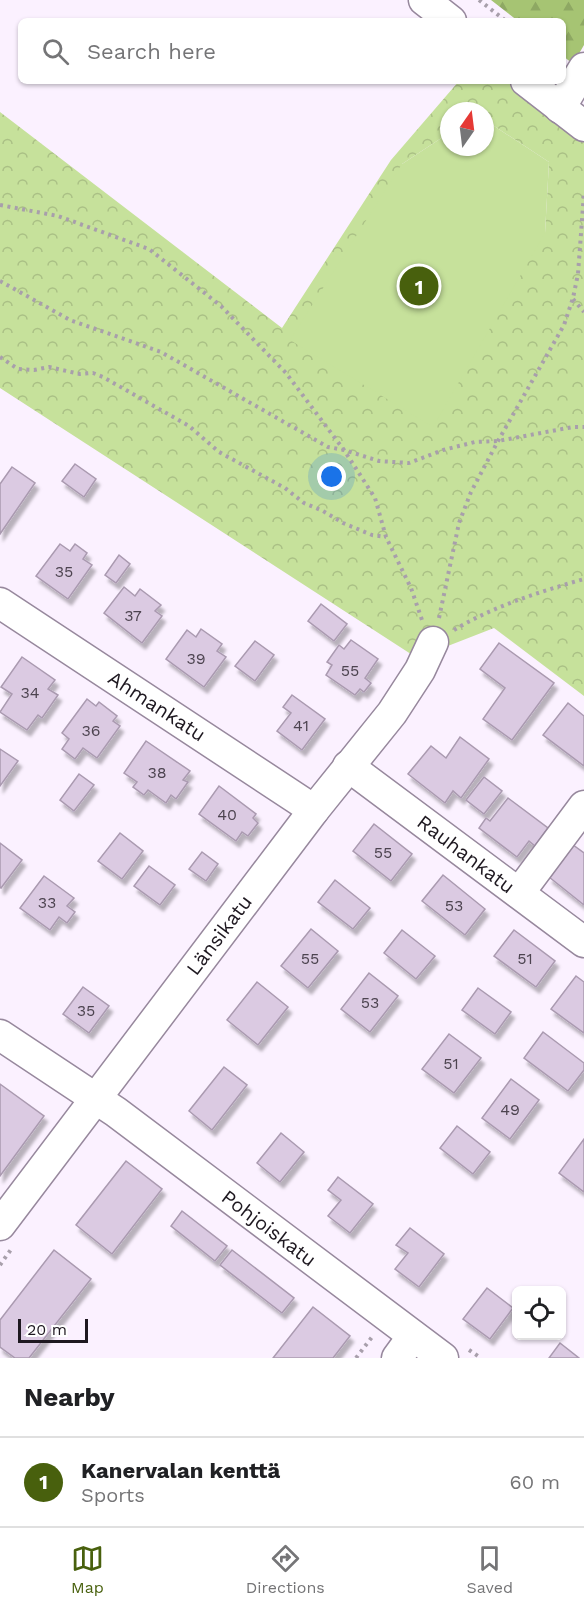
<!DOCTYPE html>
<html lang="en">
<head>
<meta charset="utf-8">
<style>
	body { margin:0; font-family:"Work Sans",sans-serif; background:#f6f6f6; color:#202124 }
	.controls { position:absolute; right:18px; bottom:18px; display:grid; overflow:hidden; border-radius:9px; box-shadow:0 2px 4px #0004 }
	.controls button { width:54px; height:54px; display:grid; place-items:center; padding:0; border:0; border-bottom:2px solid #e0e0e0; background:#fff; color:#202124; font:30px sans-serif }
	.compass { position:absolute; left:440px; top:102px; width:54px; height:54px; border-radius:50%; background:#fff; box-shadow:0 2px 4px #0004; rotate:14deg }
	.scale { position:absolute; left:18px; bottom:15px; width:70px; box-sizing:border-box; padding-left:6px; border:3px solid #1e1820; border-top:0; font-size:16px; line-height:21px; white-space:nowrap; color:#1e1820; -webkit-text-stroke:4px #fff; paint-order:stroke }
	.you { position:absolute; left:332px; top:477px; width:21px; height:21px; margin:-15px; border:4px solid #fff; border-radius:50%; background:#1a73e8; box-shadow:0 0 0 9px #1a73e833 }
	.badge { display:grid; place-items:center; width:39px; height:39px; border-radius:50%; background:#48600d; color:#fff; font-size:20px; font-weight:700 }
	.pin { position:absolute; translate:-50% -50%; border:3px solid #fff; box-shadow:0 2px 6px #0006 }
	.list { margin:0; padding:0; list-style:none }
	h2 { display:flex; justify-content:space-between; align-items:center; height:78px; margin:0; padding:0 24px; font-size:26px }
	h2 small { font-size:20px; font-weight:400; color:#757577 }
	.list li { display:grid; grid-template-columns:39px 1fr auto; gap:18px; align-items:center; box-sizing:border-box; height:90px; padding:0 24px; border-top:2px solid #e0e0e0 }
	.list b { display:block; font-size:22px; white-space:nowrap }
	.list p { margin:0; font-size:20px; white-space:nowrap; color:#757577 }
	.list em { font-size:20px; font-style:normal; color:#757577 }
	.icon { flex:none; width:33px; height:33px; fill:none; stroke:currentColor; stroke-width:2; stroke-linecap:round; stroke-linejoin:round }
	.map { position:relative; flex:none; width:584px; height:1358px; overflow:hidden }
	.search { position:absolute; background:#fff; box-shadow:0 2px 4px #0004; left:18px; right:18px; top:18px; height:66px; display:flex; align-items:center; gap:15px; box-sizing:border-box; padding:0 21px; border-radius:9px; color:#757577; font-size:22px }
	.sheet { height:168px; background:#fff }
	nav { display:flex; justify-content:space-around; align-items:center; box-sizing:border-box; height:84px; border-top:2px solid #e0e0e0; background:#fff; font-size:16px; color:#757577 }
	nav a { display:grid; justify-items:center; gap:3px }
	nav .on { color:#48600d }
	.map>svg:first-child { display:block }
</style>
</head>
<body>
<div class="map">
<svg width="584" height="1358" viewBox="0 0 584 1358">
	<defs>
		<pattern id="forest-firs" width="22" height="20" patternUnits="userSpaceOnUse" patternTransform="scale(1.5)"><rect width="22" height="20" fill="#a6c473"/><path d="M5 1l3.5 6h-7zM16 11l3.5 6h-7z" fill="#8ea863"/></pattern>
		<pattern id="park-crowns" width="20" height="18" patternUnits="userSpaceOnUse" patternTransform="scale(1.5)"><rect width="20" height="18" fill="#c6e19b"/><path d="M2 6a3 3 0 1 1 6 0M12 15a3 3 0 1 1 6 0" fill="none" stroke="#aac085"/></pattern>
		<filter id="shadow"><feDropShadow dx="3.5" dy="6" stdDeviation="1.5" flood-color="#0004"/></filter>
	</defs>
	<rect width="100%" height="100%" fill="#fbf1ff"/>
	<path fill="url(#forest-firs)" d="M491,0H584V45L573,64L563,56V21H518Z"/>
	<path fill="url(#park-crowns)" fill-rule="evenodd" d="M459,81H507L584,142V696L494,628L417,658L0,388V112L282,328L391,160ZM449,111H485V120L549,162L545,233L402,164L449,133Z"/>
	<path fill="#c6e19b" d="M485,120L549,162L545,233L433,427L290,340L402,164L449,133V147H485Z"/>
	<g fill="#dbcae2" stroke="#aa9ab0" stroke-width="1.5" filter="url(#shadow)">
		<path d="M75,464L96,479L84,497L62,481Z"/>
		<path d="M12,467L35,483L0,534V484Z"/>
		<path d="M60,544L70,551L75,544L87,553L83,559L92,565L68,599L36,576Z"/>
		<path d="M119,555L130,564L116,583L105,575Z"/>
		<path d="M124,587L135,596L140,589L161,605L155,611L162,616L142,643L104,613Z"/>
		<path d="M321,604L347,624L334,641L308,621Z"/>
		<path d="M201,629L222,644L217,651L226,657L204,687L166,659L187,630L196,637Z"/>
		<path d="M351,640L378,659L365,678L371,683L364,692L360,689L355,695L326,675L332,665L327,662L339,645L344,649Z"/>
		<path d="M255,641L274,655L255,681L235,666Z"/>
		<path d="M499,643L554,683L512,740L483,719L505,688L480,669Z"/>
		<path d="M22,657L55,680L48,689L58,695L42,718L38,715L27,730L0,712L12,694L1,687Z"/>
		<path d="M292,695L325,719L302,750L277,731L291,713L283,707Z"/>
		<path d="M87,699L96,706L99,702L117,716L113,721L120,726L97,758L83,748L75,759L62,749L69,739L62,733Z"/>
		<path d="M568,703L584,716V766L543,735Z"/>
		<path d="M460,737L489,759L461,798L453,791L445,803L408,774L431,746L446,758Z"/>
		<path d="M146,741L190,771L183,780L188,782L176,799L171,795L166,803L148,790L144,795L133,787L137,782L124,773Z"/>
		<path d="M0,749L18,761L0,786Z"/>
		<path d="M79,774L94,785L74,811L60,800Z"/>
		<path d="M484,777L502,791L484,814L466,800Z"/>
		<path d="M219,786L256,814L253,818L258,823L248,836L242,832L236,841L199,814Z"/>
		<path d="M508,798L548,828L535,846L529,841L517,857L479,828L486,818L490,821Z"/>
		<path d="M374,824L412,854L391,881L353,851Z"/>
		<path d="M120,833L143,851L122,879L98,861Z"/>
		<path d="M569,842L584,853V905L549,877L555,870L550,866Z"/>
		<path d="M0,843L22,860L1,888L0,887Z"/>
		<path d="M202,852L218,864L206,881L189,869Z"/>
		<path d="M149,866L175,885L160,905L134,886Z"/>
		<path d="M443,875L485,909L465,935L422,901Z"/>
		<path d="M44,876L74,898L67,906L75,912L67,923L59,917L50,930L20,908Z"/>
		<path d="M335,880L370,908L353,929L318,902Z"/>
		<path d="M311,929L338,951L308,988L281,966Z"/>
		<path d="M402,930L435,956L416,979L384,953Z"/>
		<path d="M514,930L555,961L536,987L494,956Z"/>
		<path d="M369,973L398,996L370,1032L341,1009Z"/>
		<path d="M576,976L584,982V1033L551,1009Z"/>
		<path d="M257,982L288,1007L258,1045L227,1020Z"/>
		<path d="M83,987L109,1006L89,1033L63,1014Z"/>
		<path d="M478,988L511,1012L495,1034L462,1010Z"/>
		<path d="M543,1032L584,1063V1070L568,1091L524,1058Z"/>
		<path d="M449,1034L481,1058L454,1093L422,1069Z"/>
		<path d="M224,1067L247,1085L212,1130L189,1111Z"/>
		<path d="M511,1079L539,1100L510,1139L482,1118Z"/>
		<path d="M0,1084L44,1116L0,1176Z"/>
		<path d="M457,1126L490,1152L473,1174L440,1148Z"/>
		<path d="M281,1133L304,1152L280,1182L257,1163Z"/>
		<path d="M584,1139V1192L559,1173Z"/>
		<path d="M126,1161L162,1189L112,1254L76,1225Z"/>
		<path d="M338,1177L373,1204L350,1233L328,1216L341,1200L328,1190Z"/>
		<path d="M182,1211L227,1246L215,1261L171,1226Z"/>
		<path d="M410,1228L444,1254L419,1287L395,1269L408,1253L396,1245Z"/>
		<path d="M54,1250L91,1279L29,1358H15L0,1347V1320Z"/>
		<path d="M232,1250L294,1298L282,1313L220,1265Z"/>
		<path d="M487,1288L513,1308L490,1339L463,1319Z"/>
		<path d="M313,1307L350,1336L333,1358H273Z"/>
		<path d="M560,1343L579,1358H549Z"/>
	</g>
	<g fill="none" stroke-linecap="round" stroke-linejoin="round">
		<g stroke="#97889d" stroke-width="33">
			<g id="minor">
				<path d="M424,0L451,21"/>
				<path d="M526,81L584,126"/>
				<path d="M560,108L584,68"/>
				<path d="M0,603L314,810"/>
				<path d="M348,766L584,942"/>
				<path d="M519,893L584,806"/>
				<path d="M0,1035L116,1112L443,1358"/>
				<path d="M0,1225L314,810L392,713L420,670L433,642"/>
				<path d="M397,1358L413,1336"/>
			</g>
		</g>
		<g stroke="#a89fab" stroke-width="4" stroke-dasharray="3 4.5" stroke-linecap="butt">
			<path d="M479,0L506,21"/>
			<path d="M0,205L58,216L149,249L221,306L286,373L344,450L375,498L386,537L411,588L422,620"/>
			<path d="M0,281L70,320L161,352L328,447L344,450L379,461L409,463L443,450L475,442L498,441L573,427H584"/>
			<path d="M573,299L584,312"/>
			<path d="M0,357L18,369L34,370L49,367L80,374L93,373L103,377L189,426L219,452L285,488L304,503L323,511L343,523L372,535L386,537"/>
			<path d="M439,618L459,523L471,492L498,441L564,325L573,298L578,274L584,193"/>
			<path d="M454,630C494,606 539,592 584,579"/>
			<path d="M0,1265L12,1248"/>
			<path d="M469,1350L481,1358"/>
			<path d="M356,1358L372,1337"/>
		</g>
		<use href="#minor" stroke="#fff" stroke-width="30"/>
	</g>
	<g text-anchor="middle" dominant-baseline="central" stroke-width="5" stroke-linejoin="round" paint-order="stroke">
		<g font-size="16" fill="#4d4450">
			<text x="64" y="571">35</text>
			<text x="133" y="615">37</text>
			<text x="196" y="658">39</text>
			<text x="350" y="670">55</text>
			<text x="30" y="692">34</text>
			<text x="301" y="725">41</text>
			<text x="91" y="730">36</text>
			<text x="157" y="772">38</text>
			<text x="227" y="814">40</text>
			<text x="383" y="852">55</text>
			<text x="47" y="902">33</text>
			<text x="454" y="905">53</text>
			<text x="310" y="958">55</text>
			<text x="525" y="958">51</text>
			<text x="370" y="1002">53</text>
			<text x="86" y="1010">35</text>
			<text x="451" y="1063">51</text>
			<text x="510" y="1109">49</text>
		</g>
		<g font-size="20" fill="#1e1820" stroke="#fff">
			<text transform="translate(157 706) rotate(33)">Ahmankatu</text>
			<text transform="translate(466 854) rotate(37)">Rauhankatu</text>
			<text transform="translate(219 935) rotate(-53)">Länsikatu</text>
			<text transform="translate(269 1228) rotate(37)">Pohjoiskatu</text>
		</g>
	</g>
</svg>
<div class="controls">
<button><svg class="icon" aria-label="locate" viewBox="0 0 24 24"><circle cx="12" cy="12" r="6"/><path d="M12 2v4M12 18v4M2 12h4M18 12h4"/></svg></button>
</div>
<svg class="compass" viewBox="-18 -18 36 36"><path d="M0-13l5 13h-10z" fill="#e53935"/><path d="M0 13l5-13h-10z" fill="#757577"/></svg>
<div class="scale">20 m</div>
<div class="you"></div>
<div class="pin badge" style="left:419px;top:286px">1</div>
<div class="search"><svg class="icon" aria-label="search" viewBox="0 0 24 24"><circle cx="10" cy="10" r="6"/><path d="M15 15l6 6"/></svg>Search here</div>
</div>
<section class="sheet">
<h2>Nearby<small></small></h2>
<ul class="list">
<li><span class="badge">1</span><div><b>Kanervalan kenttä</b><p>Sports</p></div><em>60 m</em></li>
</ul>
</section>
<nav>
<a class="on"><svg class="icon" aria-label="map" viewBox="0 0 24 24"><path d="M3 6l6-2 6 2 6-2v14l-6 2-6-2-6 2zM9 4v14M15 6v14"/></svg>Map</a>
<a><svg class="icon" aria-label="directions" viewBox="0 0 24 24"><path d="M12 3l9 9-9 9-9-9zM9 14v-3h6M13 9l2 2-2 2"/></svg>Directions</a>
<a><svg class="icon" aria-label="saved" viewBox="0 0 24 24"><path d="M7 4h10v16l-5-4-5 4z"/></svg>Saved</a>
</nav>
</body>
</html>
